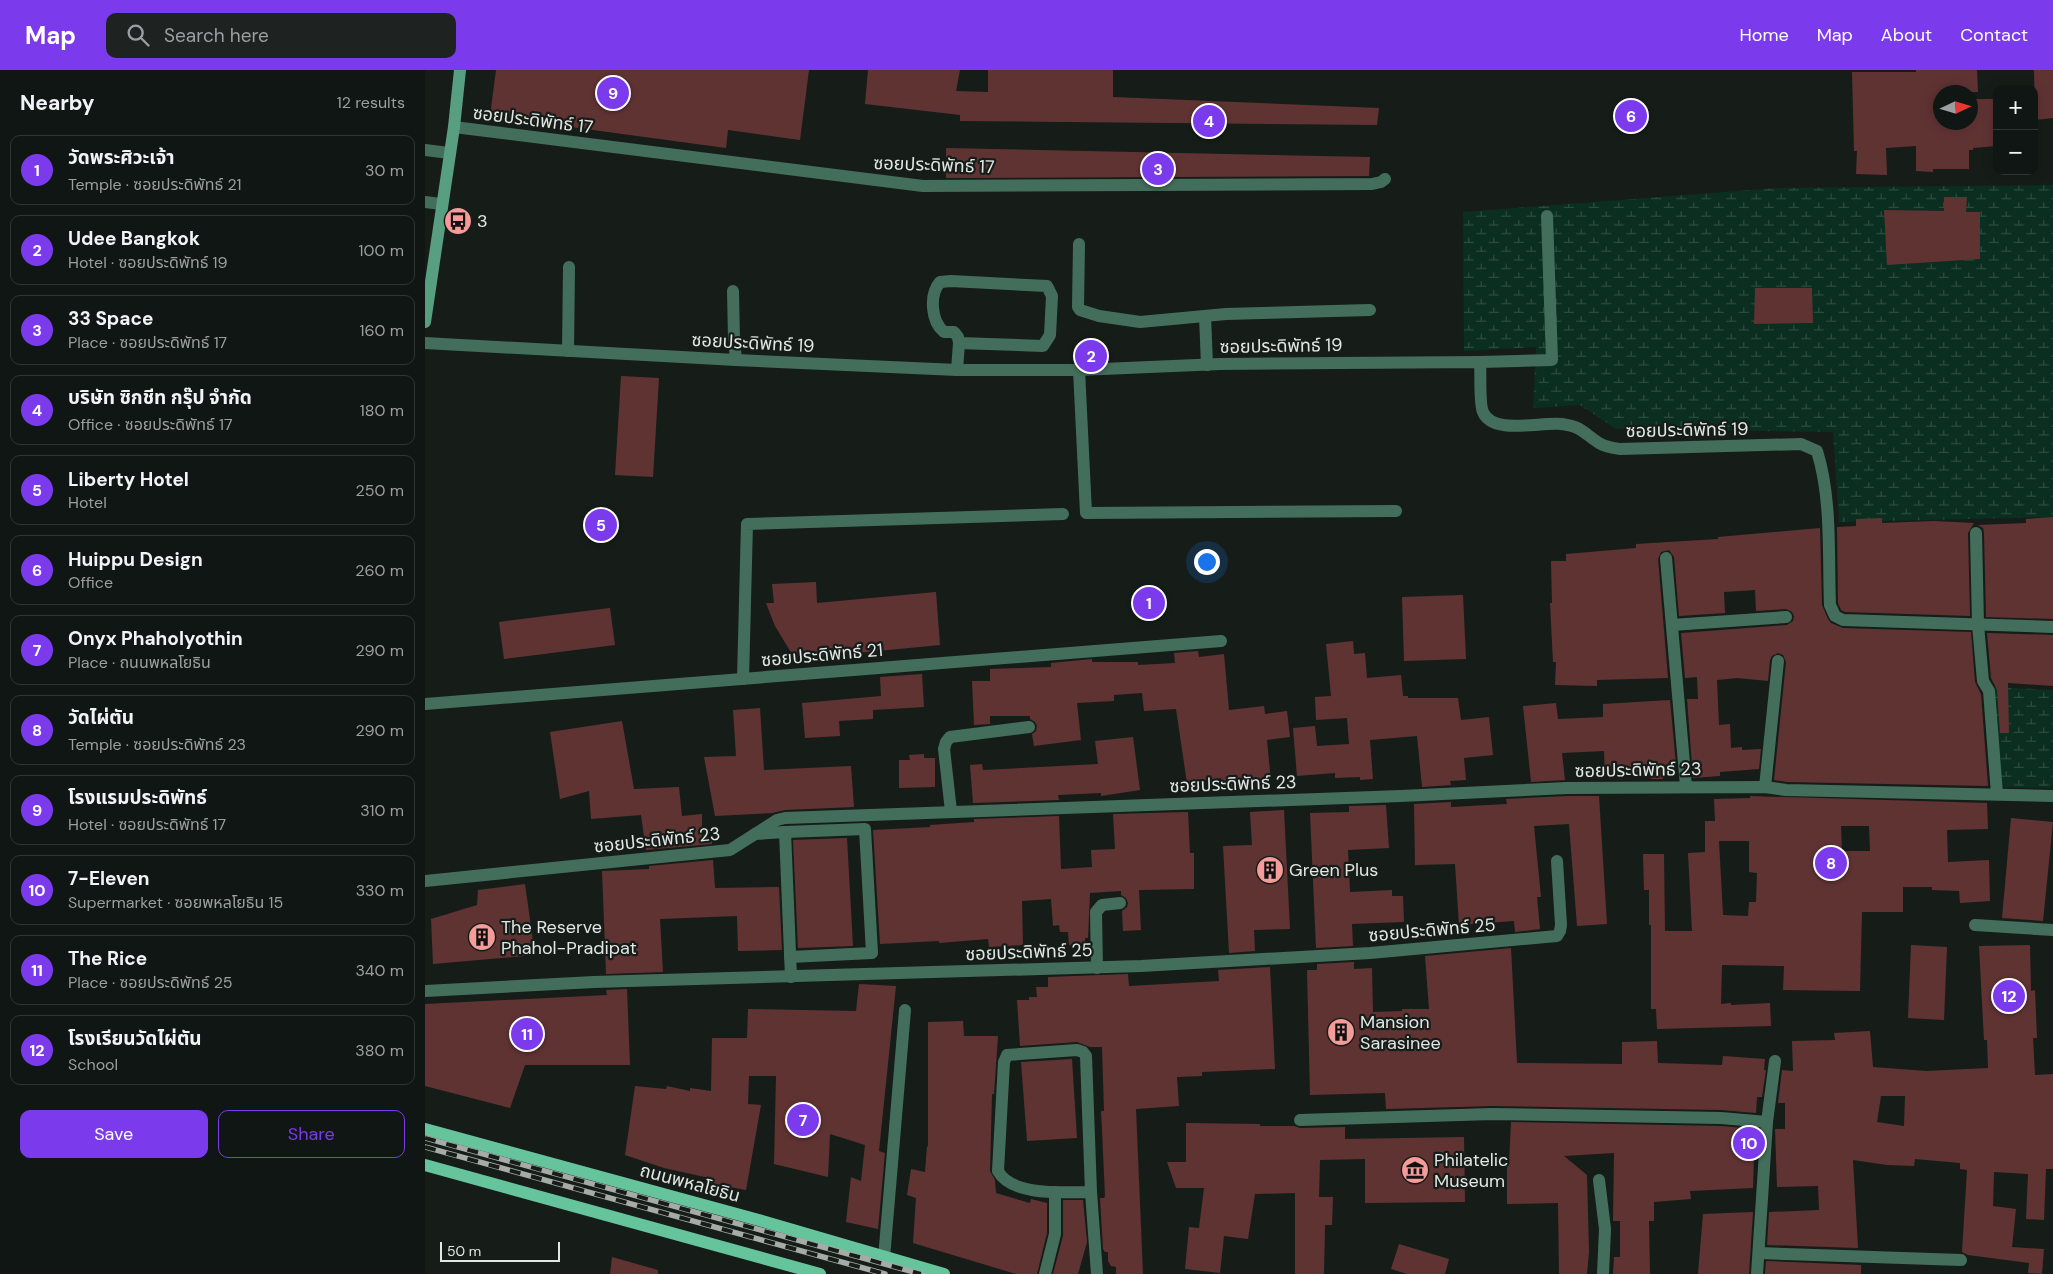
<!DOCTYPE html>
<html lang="en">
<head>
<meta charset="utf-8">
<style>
	body { margin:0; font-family:"DM Sans","Noto Sans Thai",sans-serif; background:#1e2321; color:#f1f3f6 }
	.controls { position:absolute; right:15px; top:15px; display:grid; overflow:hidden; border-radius:10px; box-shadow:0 2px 12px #0003 }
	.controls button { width:45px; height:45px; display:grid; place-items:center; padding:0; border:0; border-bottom:1px solid #303533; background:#101613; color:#f1f3f6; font:25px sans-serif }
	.compass { position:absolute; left:1508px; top:15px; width:45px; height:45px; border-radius:50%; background:#101613; box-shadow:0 2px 12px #0003; rotate:86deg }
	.scale { position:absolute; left:15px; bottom:12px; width:120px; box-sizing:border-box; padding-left:5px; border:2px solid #e2e6e4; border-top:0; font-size:14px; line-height:18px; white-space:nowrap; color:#e2e6e4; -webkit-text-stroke:4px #161d19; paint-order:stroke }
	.you { position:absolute; left:781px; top:491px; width:18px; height:18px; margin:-12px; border:4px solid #fff; border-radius:50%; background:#1a73e8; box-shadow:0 0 0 8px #1a73e833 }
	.badge { display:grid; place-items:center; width:32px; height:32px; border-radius:50%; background:#7c3aed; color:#fff; font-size:16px; font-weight:700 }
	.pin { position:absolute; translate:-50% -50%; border:2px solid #fff; box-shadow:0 1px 5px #0006 }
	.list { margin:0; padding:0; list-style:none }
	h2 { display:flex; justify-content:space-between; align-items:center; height:65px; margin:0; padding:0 20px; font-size:21px }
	h2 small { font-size:16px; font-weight:400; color:#9c9fa0 }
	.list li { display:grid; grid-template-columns:32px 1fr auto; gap:15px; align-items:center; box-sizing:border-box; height:70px; margin:0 10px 10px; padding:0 10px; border:1px solid #303533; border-radius:10px }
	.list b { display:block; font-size:19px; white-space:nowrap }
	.list p { margin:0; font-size:16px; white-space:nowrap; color:#9c9fa0 }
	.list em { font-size:16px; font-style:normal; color:#9c9fa0 }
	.actions { display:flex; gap:10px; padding:15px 20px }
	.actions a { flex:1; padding:11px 0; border:1px solid #7c3aed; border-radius:10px; text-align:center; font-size:18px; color:#7c3aed }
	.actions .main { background:#7c3aed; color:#fff }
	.icon { flex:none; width:28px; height:28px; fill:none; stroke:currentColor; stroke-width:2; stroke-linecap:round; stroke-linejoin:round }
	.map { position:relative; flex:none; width:1628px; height:1204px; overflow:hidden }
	header { display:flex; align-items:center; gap:30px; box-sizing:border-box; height:70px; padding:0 25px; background:#7c3aed; color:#fff }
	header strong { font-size:24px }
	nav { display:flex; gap:28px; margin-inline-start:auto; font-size:18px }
	.search { width:350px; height:45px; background:#1e2321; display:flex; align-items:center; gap:12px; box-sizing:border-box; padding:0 18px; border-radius:10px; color:#9c9fa0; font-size:19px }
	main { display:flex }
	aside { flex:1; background:#101613 }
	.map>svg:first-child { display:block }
</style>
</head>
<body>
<header>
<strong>Map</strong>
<div class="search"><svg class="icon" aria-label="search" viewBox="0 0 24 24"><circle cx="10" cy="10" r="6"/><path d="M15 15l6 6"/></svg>Search here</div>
<nav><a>Home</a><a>Map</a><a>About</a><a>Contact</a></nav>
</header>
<main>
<aside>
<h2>Nearby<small>12 results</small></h2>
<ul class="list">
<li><span class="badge">1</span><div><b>วัดพระศิวะเจ้า</b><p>Temple · ซอยประดิพัทธ์ 21</p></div><em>30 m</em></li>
<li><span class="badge">2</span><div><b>Udee Bangkok</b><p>Hotel · ซอยประดิพัทธ์ 19</p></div><em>100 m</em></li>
<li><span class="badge">3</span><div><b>33 Space</b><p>Place · ซอยประดิพัทธ์ 17</p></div><em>160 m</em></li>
<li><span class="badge">4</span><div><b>บริษัท ซิกชีท กรุ๊ป จำกัด</b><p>Office · ซอยประดิพัทธ์ 17</p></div><em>180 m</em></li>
<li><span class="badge">5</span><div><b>Liberty Hotel</b><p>Hotel</p></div><em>250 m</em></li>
<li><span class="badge">6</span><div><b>Huippu Design</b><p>Office</p></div><em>260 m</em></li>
<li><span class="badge">7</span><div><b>Onyx Phaholyothin</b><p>Place · ถนนพหลโยธิน</p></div><em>290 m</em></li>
<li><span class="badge">8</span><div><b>วัดไผ่ตัน</b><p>Temple · ซอยประดิพัทธ์ 23</p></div><em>290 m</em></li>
<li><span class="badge">9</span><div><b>โรงแรมประดิพัทธ์</b><p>Hotel · ซอยประดิพัทธ์ 17</p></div><em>310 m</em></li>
<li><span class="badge">10</span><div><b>7-Eleven</b><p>Supermarket · ซอยพหลโยธิน 15</p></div><em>330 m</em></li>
<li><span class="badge">11</span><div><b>The Rice</b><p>Place · ซอยประดิพัทธ์ 25</p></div><em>340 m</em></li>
<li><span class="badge">12</span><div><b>โรงเรียนวัดไผ่ตัน</b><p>School</p></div><em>380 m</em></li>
</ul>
<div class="actions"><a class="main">Save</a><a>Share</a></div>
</aside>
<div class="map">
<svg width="1628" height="1204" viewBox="0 0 1628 1204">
	<defs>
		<pattern id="wetland-marsh" width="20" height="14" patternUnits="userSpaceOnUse" patternTransform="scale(1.25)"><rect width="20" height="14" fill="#0a2e20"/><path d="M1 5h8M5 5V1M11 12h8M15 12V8" fill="none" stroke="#2d4c40"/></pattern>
	</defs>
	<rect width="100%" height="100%" fill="#161d19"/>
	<g fill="url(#wetland-marsh)">
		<path d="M1628,115V447L1414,452L1408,362L1191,359L1155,335L1108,338L1111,277L1039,281L1038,142L1352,118Z"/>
		<path d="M1566,617L1628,620V718L1573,717Z"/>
	</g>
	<g fill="#603333" fill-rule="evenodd">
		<path d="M71,0H384L375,70L303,60L301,78L65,46Z"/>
		<path d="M443,0H535L531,21L563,22V0H688V27L954,38L952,55L535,51V45L440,34Z"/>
		<path d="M1491,0H1552L1553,22H1516V52H1546V29H1572V76L1548,78V80H1544V99H1508V102L1491,101V76L1461,78L1462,105L1431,104L1432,81H1429L1427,2H1491Z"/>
		<path d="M1609,0H1628V48L1610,50Z"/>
		<path d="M521,78L945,87L944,106L521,108Z"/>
		<path d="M1519,127H1542L1541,142H1555V189L1462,195L1459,140L1519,141Z"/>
		<path d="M1330,218H1387L1388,253L1329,254Z"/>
		<path d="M196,306L234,308L228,407L190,405Z"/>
		<path d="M1628,447V549L1561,547L1559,463L1558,458L1553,455L1601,453V449Z"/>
		<path d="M1457,448V453L1509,451L1549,453L1543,463L1545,546L1420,542L1416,540L1413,533L1412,457L1431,456V449Z"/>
		<path d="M1395,458L1397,535L1403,549L1406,553L1418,558L1546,562L1550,612L1556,624L1563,716L1362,712L1349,710L1361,592L1358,585L1353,583L1347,586L1345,590L1343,611L1312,608L1292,610L1294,655L1305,654L1306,678L1317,677V680L1336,679L1334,699L1295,702V706L1268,708L1262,629H1273L1272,607L1260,608L1256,563L1362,555L1368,551L1369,546L1367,542L1361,539L1331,541L1330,520L1299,522L1300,543L1254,546L1249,487L1244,480L1236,482L1233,489L1243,608L1172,610V616L1130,615L1131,592H1128L1125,533H1127L1126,491H1141V484L1211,478V474L1293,469V467Z"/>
		<path d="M391,512L392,533L511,522L515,575L370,589L350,556L341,533H349L347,514Z"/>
		<path d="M1038,525L1041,589L979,591L977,527Z"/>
		<path d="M185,538L190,575L79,589L74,552Z"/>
		<path d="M1562,563L1628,565V616L1583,613L1584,663H1575L1572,620L1566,608Z"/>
		<path d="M928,571L929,584L940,583L942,608L976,605L978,626H983V628H1033L1036,650L1064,647L1068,685L1039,688L1041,710L1025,711L1026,715L997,717L992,666L945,670L948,709L935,710V707L910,708V703L872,706L868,658L890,656L892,676L924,674L922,648L891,650L890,627L906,626L901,574Z"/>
		<path d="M773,581L774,587L799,584L804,640L839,636L840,644L862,641L865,667L842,670L846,712L797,719L796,708L762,713L751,639L719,641L717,623L689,625V631L652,633L656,670L609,676L607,664L611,661L612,656L610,652L605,649V646H565V654L549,655L547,611H565V599L626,597V593L667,589V592H713V595L750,593L749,583Z"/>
		<path d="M497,604L499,637L448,640V649L414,651L415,666L380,668L377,633L456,626L455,607Z"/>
		<path d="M1245,630L1251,695L1238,696V709H1226L1225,701L1180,705L1179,681L1137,683L1140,710L1106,712L1098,636L1131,633L1133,649L1178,647V634Z"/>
		<path d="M335,638L339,700L426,696L429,737L360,740L347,743L290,746L279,687L311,686L308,640Z"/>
		<path d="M197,651L209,719L254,717L257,746L277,744V768H287V774L221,780L216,745L166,749L164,721L135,729L125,662Z"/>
		<path d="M708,667L715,720L676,726V723L633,725L634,730L548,733L545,695L557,694L558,700L673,694L670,671Z"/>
		<path d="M499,684V688H510V717L474,718V690H485L484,685Z"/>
		<path d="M1142,726H1174L1182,854L1152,856L1144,754L1109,756L1116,827H1112L1115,859L1090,862L1089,851L1034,855L1030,794L990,795L989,734L1026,732V737L1082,734L1081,729Z"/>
		<path d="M1325,726L1562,733L1563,759L1522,760L1523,792L1564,790L1565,831L1535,833L1534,821L1507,820V817H1478V842H1437L1435,921L1358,920L1359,896L1297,895L1296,934L1306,933V935L1345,933L1346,956L1232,959L1231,939H1226V855H1224V820H1219L1218,784H1239L1240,861H1267L1263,783L1280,782V751H1290L1289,729L1325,728ZM1416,756H1444L1445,781H1417ZM1294,771H1324V802L1332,803L1331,832H1324L1323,846L1298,845Z"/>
		<path d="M961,735L964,778L923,780L925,822L967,820V826H978L979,852L927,854L928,876L891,878L885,743L924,742V736Z"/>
		<path d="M859,740L865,859L829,860L830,881L804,883L798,776L827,775L825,742Z"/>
		<path d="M763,742L765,783H769V819L714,820L716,860L698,861L697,841L702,837L703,833L701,828L696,825V821L665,823L663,868H660V874L644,875L643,862H635L634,855L628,856L626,829L597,831L598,875L564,877L563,869L514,873V871L455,874L448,760L505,757V755L549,752V749L634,746L636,799L667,797L666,780L690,779L688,744Z"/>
		<path d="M1586,748L1628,752L1618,851L1577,848Z"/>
		<path d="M422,768L428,876L373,878L368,770Z"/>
		<path d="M288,790L290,818L354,817L357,880L313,881L312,846L235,849L238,902L181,904L177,801L224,799V796Z"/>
		<path d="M100,814L110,885L8,894L6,849L52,835L53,820Z"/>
		<path d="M1486,875L1522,877L1519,950L1483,948Z"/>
		<path d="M1605,875L1606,921L1610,920L1612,968H1608L1610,1005L1628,1004V1099H1621L1619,1150L1601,1149L1603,1104L1569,1102L1568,1136L1591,1139L1587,1177L1619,1179L1617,1204L1603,1203L1604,1193L1543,1185L1537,1182L1542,1100L1535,1099V1093L1490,1089L1489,1096L1462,1095L1428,1090L1433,1178L1342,1175L1344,1142L1394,1140L1393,1116L1352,1117L1350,1059H1360V1033H1353L1357,1000L1368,1001L1367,971L1410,970L1409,963L1445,961L1448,997L1501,1001L1563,998L1562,970H1559L1554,876ZM1456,1026H1480L1479,1056L1452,1052Z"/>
		<path d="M1086,878L1092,993L1197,994V972L1232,971L1233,993L1297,995L1298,986L1340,989L1339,1000H1341L1337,1027H1332L1331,1043L1296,1040L1067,1036L961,1039L960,1023L885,1025L882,900H892V894L929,892V899L947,898L948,942L977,941V939H1004L1000,886Z"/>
		<path d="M845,897L850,999L777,1002V1006L752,1007L754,1036L711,1039L718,1204H691V1197L686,1196L683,1191V1182H680L678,1179L675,1128H679L680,1126L677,1060L676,1041H679L677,977H665L652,972L595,976L592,930H604V927H612L611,917H623V907L703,904L704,916L794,911L793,900Z"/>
		<path d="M434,914L471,916L454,1081L460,1083L453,1159L421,1152L426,1107L436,1111L440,1075L405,1064L403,1107L349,1094L351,1006H324L323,1034L336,1035L321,1120L283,1113L284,1108L239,1098L200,1085L210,1016L241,1019L242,1016L265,1021V1018L286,1021L287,968H322L323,939L431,941Z"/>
		<path d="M202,919L205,995H100L85,1038L0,1016V934L182,925L181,920Z"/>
		<path d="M538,951L539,966H573L569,1024H567L565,1101L570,1110L571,1123L605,1133L606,1129L622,1133V1163L612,1204H591L488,1173L491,1128L482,1125L486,1099L500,1102L502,1076L503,1077V952Z"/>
		<path d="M647,989L652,1068L602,1071L596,992Z"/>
		<path d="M1086,1052L1296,1056L1330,1059L1328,1118L1265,1121L1266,1129L1229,1132V1151H1224L1225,1204H1188L1189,1187H1195V1151H1188L1189,1083L1139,1086L1162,1105L1164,1182L1162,1204H1134L1133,1133L1082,1134V1093H1084Z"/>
		<path d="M761,1053L835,1054V1056H869L875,1058L920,1057V1069L1039,1067L1040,1132L940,1133V1089L895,1090L894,1127H908L907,1155H900L899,1204H870V1123L830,1124L823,1169L799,1166L795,1203L760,1199L764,1157L774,1158L779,1118H751L742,1092H761Z"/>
		<path d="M638,1130H658L662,1172L653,1204H628L638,1166Z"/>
		<path d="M1328,1142L1324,1204H1273L1278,1144Z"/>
		<path d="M974,1174L1024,1189L1020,1204H982L966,1199Z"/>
		<path d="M187,1187L233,1200V1204H185Z"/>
		<path d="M1341,1191L1436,1195V1204H1340Z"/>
	</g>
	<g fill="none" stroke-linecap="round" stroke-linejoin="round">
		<g stroke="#446e5c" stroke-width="12">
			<path d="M29,57L498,116L947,114L956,112L960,109"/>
			<path d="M0,80L24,83"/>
			<path d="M0,132L16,134"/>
			<path d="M654,174L653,237L655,240L674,246L715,252L801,244L945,240"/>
			<path d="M308,221L309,269L311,290"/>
			<path d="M780,246L782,295"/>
			<path d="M0,273L311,290L532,300H654L795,294L1055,292C1056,303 1054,334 1058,342C1068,366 1117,351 1137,354C1158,357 1158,363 1174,373C1180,377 1188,378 1195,379L1376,374L1392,381C1407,429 1403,484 1405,535L1410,546L1418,550L1628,557"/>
			<path d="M143,281L144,197"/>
			<path d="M1055,292L1127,290L1122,146"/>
			<path d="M532,300L534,273L533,267L529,262H519C506,251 504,225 515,212L526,211L622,216L627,226L625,265L618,276L534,273"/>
			<path d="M654,300L661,443L971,441"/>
			<path d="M1551,463L1553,555L1558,611L1564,621L1572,724"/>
			<path d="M1241,488L1261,716"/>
			<path d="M1247,555L1361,547"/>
			<path d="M318,609L322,454L638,444"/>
			<path d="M0,634L796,571"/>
			<path d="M1340,717L1353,591"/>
			<path d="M526,741L519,679L521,672L525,667L604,657"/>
			<path d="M360,762L440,759L447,883L365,887"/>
			<path d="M330,764L360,762L366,907"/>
			<path d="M0,811L305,780L352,750L360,748L976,726L1142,718L1340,717L1361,720L1628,726"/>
			<path d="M1550,855L1628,860"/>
			<path d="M672,898L671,842L677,835L695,833"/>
			<path d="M0,921L169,912L716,896L945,883L1132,866L1135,861L1136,855L1132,791"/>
			<path d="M875,1050L1067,1044L1296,1048L1342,1052"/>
			<path d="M1174,1110L1180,1159L1178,1204"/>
			<path d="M666,1122C641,1122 587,1127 573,1101L579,992L582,985L652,980L658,982L661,986L666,1122L672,1204"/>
			<path d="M1334,1183L1536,1190"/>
			<path d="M459,1188L480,940"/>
			<path d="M620,1204L630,1164V1122"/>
			<path d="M1332,1204L1342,1052L1350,991"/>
		</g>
		<path stroke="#589e80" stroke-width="12" d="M0,252L29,57L35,0"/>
		<g stroke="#66c49d" stroke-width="12">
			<path d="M0,1059L330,1149L519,1204"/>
			<path d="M0,1095L395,1204"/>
		</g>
		<g stroke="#a6aba8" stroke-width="5.5">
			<g id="rail">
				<path d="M0,1068L496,1204"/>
				<path d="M0,1077L460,1204"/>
			</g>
		</g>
		<use href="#rail" stroke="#161d19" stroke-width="4" stroke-dasharray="11" stroke-linecap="butt"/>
	</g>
	<defs>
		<g id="bus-disc" transform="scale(1.4375)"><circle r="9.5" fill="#f59b9a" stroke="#161d19"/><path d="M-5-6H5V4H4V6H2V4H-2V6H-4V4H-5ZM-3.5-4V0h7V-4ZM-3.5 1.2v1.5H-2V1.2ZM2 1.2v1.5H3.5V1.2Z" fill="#111"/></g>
		<g id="building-disc" transform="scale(1.4375)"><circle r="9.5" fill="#f59b9a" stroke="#161d19"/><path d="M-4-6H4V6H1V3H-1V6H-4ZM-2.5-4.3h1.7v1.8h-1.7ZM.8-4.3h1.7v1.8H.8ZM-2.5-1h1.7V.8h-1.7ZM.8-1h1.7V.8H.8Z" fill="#111"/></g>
		<g id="museum-disc" transform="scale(1.4375)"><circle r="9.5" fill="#f59b9a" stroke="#161d19"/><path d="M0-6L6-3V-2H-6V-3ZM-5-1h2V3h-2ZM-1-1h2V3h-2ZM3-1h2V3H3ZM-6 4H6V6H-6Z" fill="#111"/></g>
	</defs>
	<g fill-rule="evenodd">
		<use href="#bus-disc" x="33" y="151"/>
		<use href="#building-disc" x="845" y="800"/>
		<use href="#building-disc" x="57" y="867"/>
		<use href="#building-disc" x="916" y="962"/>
		<use href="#museum-disc" x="990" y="1100"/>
	</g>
	<g text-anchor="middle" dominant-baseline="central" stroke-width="4.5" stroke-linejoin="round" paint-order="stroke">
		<g font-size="18" fill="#e2e6e4" stroke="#161d19">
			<text transform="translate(108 50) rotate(7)">ซอยประดิพัทธ์ 17</text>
			<text transform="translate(509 95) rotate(2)">ซอยประดิพัทธ์ 17</text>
			<text transform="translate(328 273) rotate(3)">ซอยประดิพัทธ์ 19</text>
			<text transform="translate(856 276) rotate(-1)">ซอยประดิพัทธ์ 19</text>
			<text transform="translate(1262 360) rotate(-1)">ซอยประดิพัทธ์ 19</text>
			<text transform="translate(397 585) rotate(-5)">ซอยประดิพัทธ์ 21</text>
			<text transform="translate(1213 700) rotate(-1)">ซอยประดิพัทธ์ 23</text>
			<text transform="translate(808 714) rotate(-2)">ซอยประดิพัทธ์ 23</text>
			<text transform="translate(232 770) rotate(-6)">ซอยประดิพัทธ์ 23</text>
			<text transform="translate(1007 860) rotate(-5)">ซอยประดิพัทธ์ 25</text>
			<text transform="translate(604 882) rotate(-2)">ซอยประดิพัทธ์ 25</text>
			<text transform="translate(265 1113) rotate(15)">ถนนพหลโยธิน</text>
		</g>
		<g font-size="18" fill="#e2e6e4" stroke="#161d19" text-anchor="start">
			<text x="52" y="151">3</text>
			<text x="864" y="800">Green Plus</text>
			<text x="76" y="857">The Reserve<tspan x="76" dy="21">Phahol-Pradipat</tspan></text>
			<text x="935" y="952">Mansion<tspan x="935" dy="21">Sarasinee</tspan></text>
			<text x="1009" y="1090">Philatelic<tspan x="1009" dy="21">Museum</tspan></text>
		</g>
	</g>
</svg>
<div class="controls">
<button>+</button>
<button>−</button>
</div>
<svg class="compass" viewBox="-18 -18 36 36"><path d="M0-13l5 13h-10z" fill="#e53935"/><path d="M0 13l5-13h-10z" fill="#9c9fa0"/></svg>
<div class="scale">50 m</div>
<div class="you"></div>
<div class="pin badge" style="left:724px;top:533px">1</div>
<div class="pin badge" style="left:666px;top:286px">2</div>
<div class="pin badge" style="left:733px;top:99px">3</div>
<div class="pin badge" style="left:784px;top:51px">4</div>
<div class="pin badge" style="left:176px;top:455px">5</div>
<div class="pin badge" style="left:1206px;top:46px">6</div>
<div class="pin badge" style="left:378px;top:1050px">7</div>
<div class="pin badge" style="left:1406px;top:793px">8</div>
<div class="pin badge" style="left:188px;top:23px">9</div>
<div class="pin badge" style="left:1324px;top:1073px">10</div>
<div class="pin badge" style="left:102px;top:964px">11</div>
<div class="pin badge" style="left:1584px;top:926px">12</div>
</div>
</main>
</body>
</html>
